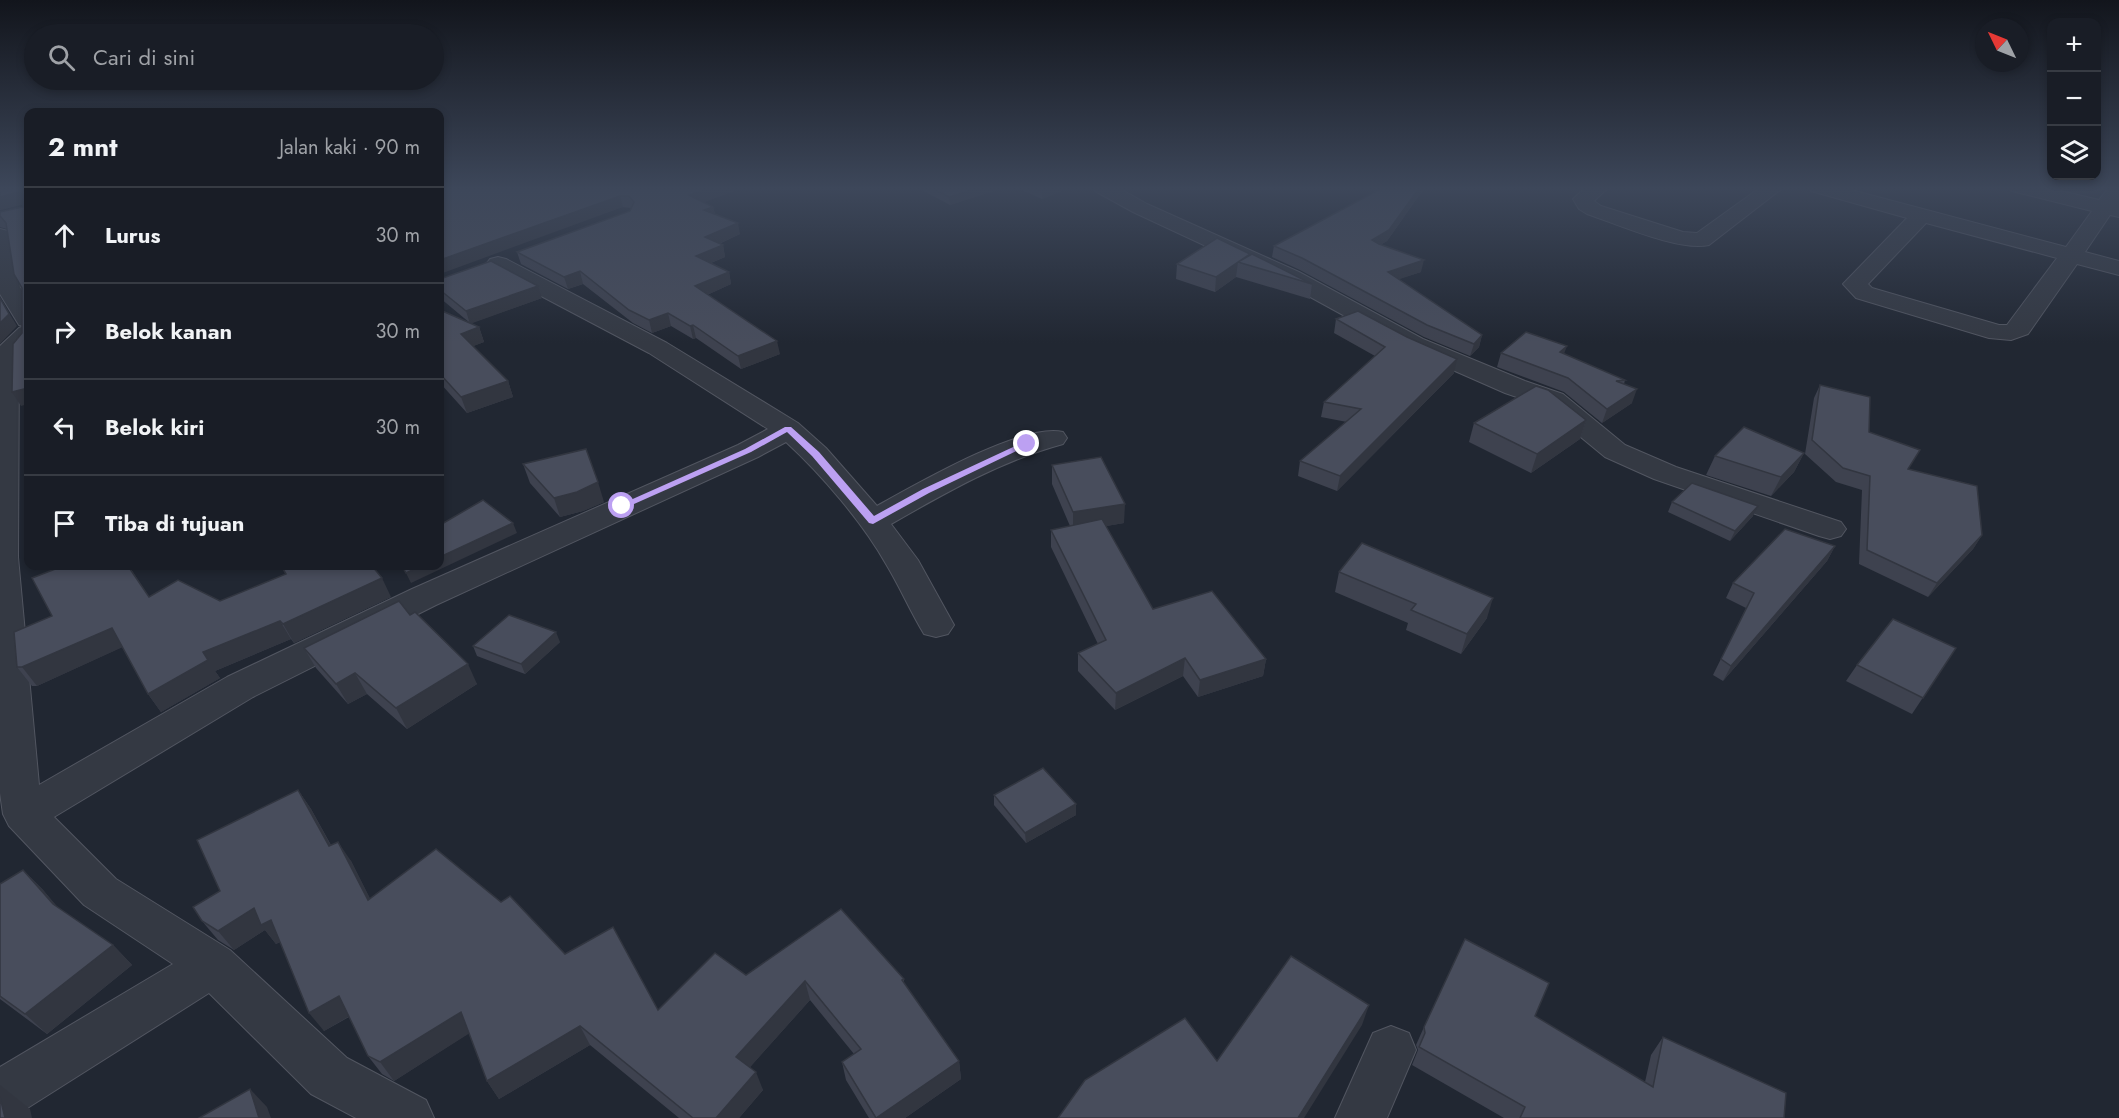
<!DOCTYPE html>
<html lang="id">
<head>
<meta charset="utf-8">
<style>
	body { margin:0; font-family:Jost,sans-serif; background:#262a32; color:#f1f3f6 }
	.controls { position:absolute; right:18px; top:18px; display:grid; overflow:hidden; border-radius:12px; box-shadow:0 3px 9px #0003 }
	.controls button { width:54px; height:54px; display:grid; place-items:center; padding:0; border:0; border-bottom:2px solid #373b43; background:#191d26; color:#f1f3f6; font:30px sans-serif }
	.compass { position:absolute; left:1975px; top:18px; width:54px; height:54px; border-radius:50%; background:#191d26; box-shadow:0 3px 9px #0003; rotate:313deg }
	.stop { position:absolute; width:18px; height:18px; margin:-14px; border:4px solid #bca0f2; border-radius:50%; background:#fff }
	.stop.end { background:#bca0f2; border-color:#fff; box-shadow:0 2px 6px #0008 }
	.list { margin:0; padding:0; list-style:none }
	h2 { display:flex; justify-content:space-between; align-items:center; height:78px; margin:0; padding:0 24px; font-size:26px }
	h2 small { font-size:20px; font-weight:400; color:#9fa2a7 }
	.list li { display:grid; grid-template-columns:39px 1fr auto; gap:18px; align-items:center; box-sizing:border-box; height:96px; padding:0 24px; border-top:2px solid #373b43 }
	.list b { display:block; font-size:22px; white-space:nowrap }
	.list em { font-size:20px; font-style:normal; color:#9fa2a7 }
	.icon { flex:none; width:33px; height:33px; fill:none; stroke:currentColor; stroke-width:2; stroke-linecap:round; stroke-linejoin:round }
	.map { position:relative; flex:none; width:2119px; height:1118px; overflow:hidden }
	.search { position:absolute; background:#191d26; box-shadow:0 3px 9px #0003; left:24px; top:24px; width:420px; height:66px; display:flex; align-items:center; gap:15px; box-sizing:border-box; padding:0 21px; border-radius:33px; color:#9fa2a7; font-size:22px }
	.panel { position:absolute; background:#191d26; box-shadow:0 3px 9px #0003; left:24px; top:108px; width:420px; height:462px; border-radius:12px }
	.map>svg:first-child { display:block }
</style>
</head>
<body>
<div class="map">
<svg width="2119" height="1118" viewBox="0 0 2119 1118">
	<rect width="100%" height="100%" fill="#212732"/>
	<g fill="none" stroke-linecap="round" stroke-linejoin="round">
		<g stroke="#525661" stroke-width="2">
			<g id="minor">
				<path d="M1092,187H1117L1147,204L1299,272L1423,339L1525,381L1563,394L1625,445L1676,467L1841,522L1846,529L1841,536L1830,539L1819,536L1654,479L1605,457L1543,406L1505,393L1405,349L1283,282L1133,212L1095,191Z"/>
				<path d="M1586,187H1609L1594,201L1601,206L1683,232L1697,233L1761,187H1784L1709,245C1680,252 1617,224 1587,214L1579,209L1573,199Z"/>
				<path d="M1808,187H1840L2066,247L2092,211L2012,191L2009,187H2044L2099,200L2109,187H2119V217L2110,215L2085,252L2119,261V275L2077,264L2028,334L2011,340L1989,338L1856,298L1843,284L1907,218L1811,191ZM1926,223L2057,258L2007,325H1999L1872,288L1868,284Z"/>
				<path d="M0,229L8,231L11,236L20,287L28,301V346L19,356L18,557L39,785L227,677L412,589L738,445L768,429L649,353L490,269L486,264L490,259L498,257L506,259L667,343L798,423L826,448L877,506C915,485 1023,422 1063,432L1067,438L1063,444C1001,461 947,492 891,524L918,560L954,625L948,634L936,637L924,634C910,611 900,587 886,564C863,523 821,474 786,442L758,457L436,605L253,697L54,817L116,879L230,950L347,1058L426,1100L434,1118H356L311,1094L209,993L18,1114L8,1118H0V1067L173,964L84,905L9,826L3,814L0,793V346L19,328L24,326L19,325L0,294Z"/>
				<path d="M1391,1026L1409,1033L1416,1050L1387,1118H1335L1373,1033Z"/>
			</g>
		</g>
		<use href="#minor" fill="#343943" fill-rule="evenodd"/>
	</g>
	<g fill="#3e424f">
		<path d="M0,187H28L21,406L22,288L7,229L0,227V212L23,207V204L0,210Z"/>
		<path d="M440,187H745L704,202L713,207L715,214L740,234L719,244L723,245L725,257L711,263L729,272L731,284L707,295L780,354L741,369L696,338L693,339L671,326L652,333L633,323L583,284L568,289L521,264L517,252L630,211L631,208Z"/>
		<path d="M916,187H1006L950,205Z"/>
		<path d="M1015,187H1071L1042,199Z"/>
		<path d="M1384,187H1425L1387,241L1380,245L1421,272L1398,279L1482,335L1479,347L1470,356L1424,337L1300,270L1272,257L1274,246Z"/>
		<path d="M1250,254V256L1312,284L1310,299L1236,277L1215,292L1176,279L1177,264Z"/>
		<path d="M440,279L542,298L471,323L479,327L484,342L473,346L508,381L513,397L467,413L440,383V310L470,323L440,298Z"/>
		<path d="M1336,319L1454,373L1337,491L1298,476L1300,461L1347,422L1321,417L1324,402L1375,356L1334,333Z"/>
		<path d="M1501,353L1564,354L1625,380L1624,384L1632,403L1602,423L1564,392L1497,367Z"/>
		<path d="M1820,385L1908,469L1982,535L1973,549L1928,597L1859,564L1862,490L1836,482L1805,454L1814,398Z"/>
		<path d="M1586,420L1580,439L1531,473L1469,442L1474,423Z"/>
		<path d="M1804,453L1794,472L1771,496L1706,475L1715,456Z"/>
		<path d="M523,464L604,502L583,511L560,517L530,483Z"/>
		<path d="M1052,465L1124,523L1106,526L1153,609L1266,659L1263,676L1198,697L1183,676L1115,710L1078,671V653L1098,644L1051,547V530L1070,526L1052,484Z"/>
		<path d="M1672,502L1753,516L1730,541L1668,512Z"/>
		<path d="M1835,546L1827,561L1723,681L1713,675L1746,608L1726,598L1733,583Z"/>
		<path d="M63,566H129L149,597L220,601L286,575L283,569L391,597L294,643L291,639L215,671L220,678L161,712L148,694L122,647L37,686H32L17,667L52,616Z"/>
		<path d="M1339,572L1487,618L1461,654L1406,630L1408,623L1335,592Z"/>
		<path d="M410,615L477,684L407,729L367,694L348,704L316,668L304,648Z"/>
		<path d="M560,642L525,674L477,656L473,646Z"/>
		<path d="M1956,648L1912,714L1846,681L1857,665Z"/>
		<path d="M298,790L311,809L331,845L351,861L370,899L501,902L565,954L658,1010L746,975L904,979V983L959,1061L961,1079L905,1118H869L846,1080L842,1062L854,1054L810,1000L750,1067L763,1090L739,1118H679L590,1045L499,1099L487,1081L469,1033L394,1081L382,1074L368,1056L349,1017L324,1031L280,942L276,944L265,930L234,950L218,940L202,921L220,891Z"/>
		<path d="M994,795L1076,815L1026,843L994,805Z"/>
		<path d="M23,870L43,890L58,908L113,945L132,965L47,1034L0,999V884Z"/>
		<path d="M1535,1016L1645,1082L1651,1055L1663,1037L1784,1118H1504L1412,1065L1418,1050L1416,1045L1424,1027Z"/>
	</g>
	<g fill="#323640">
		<path d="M712,187H745L691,207L689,195Z"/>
		<path d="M981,187H1006L950,205L949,197Z"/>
		<path d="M1052,187H1071L1042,199V191Z"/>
		<path d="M1420,187H1425L1387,241L1370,251L1372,240Z"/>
		<path d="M21,191L28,203L0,210V197Z"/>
		<path d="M620,196L623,207L440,274V260Z"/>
		<path d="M713,207L716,218L704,210Z"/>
		<path d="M738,223L740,234L707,249L705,237Z"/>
		<path d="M723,245L725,257L698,268L696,256Z"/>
		<path d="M1424,260L1421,272L1385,284L1388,272Z"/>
		<path d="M1238,262L1236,277L1215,292L1216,277Z"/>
		<path d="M580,271L583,284L568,289L564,277Z"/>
		<path d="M729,272L731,284L698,299L695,286Z"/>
		<path d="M538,286L542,298L470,324L466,311Z"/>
		<path d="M0,298L17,326L0,344Z"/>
		<path d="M668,313L671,326L652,333L649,320Z"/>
		<path d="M693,325L696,338L693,339L690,326Z"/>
		<path d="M479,327L484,342L466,349L461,334Z"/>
		<path d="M1482,335L1479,347L1470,356L1474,344Z"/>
		<path d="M777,341L780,354L741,369L738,356Z"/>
		<path d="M1567,346L1562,359L1560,352Z"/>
		<path d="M1457,359L1454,373L1337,491L1340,476Z"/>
		<path d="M508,381L513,397L467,413L461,397Z"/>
		<path d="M28,388V404L21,406L12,392Z"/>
		<path d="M1637,389L1632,403L1602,423L1607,409Z"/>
		<path d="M1586,420L1580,439L1531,473L1537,454Z"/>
		<path d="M1804,453L1794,472L1771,496L1781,477Z"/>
		<path d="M598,482L604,502L583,511L560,517L554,498Z"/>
		<path d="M1125,504L1124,523L1073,532V512Z"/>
		<path d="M1758,506L1753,516L1730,541L1735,531Z"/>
		<path d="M513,523L517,533L411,583L406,573L421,566H440V557Z"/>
		<path d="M1982,535L1973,549L1928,597L1937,583Z"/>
		<path d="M1835,546L1827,561L1723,681L1731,666Z"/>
		<path d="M382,578L391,597L294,643L283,624Z"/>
		<path d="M1493,598L1487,618L1461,654L1467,634Z"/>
		<path d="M280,621L291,639L215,671L220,678L161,712L148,694L203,652Z"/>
		<path d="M112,628L125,646L37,686L22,667Z"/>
		<path d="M556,632L560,642L525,674L521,664Z"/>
		<path d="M1185,658L1183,676L1115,710L1116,693Z"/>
		<path d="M1266,659L1263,676L1198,697L1200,680Z"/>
		<path d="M468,664L477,684L407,729L396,708Z"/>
		<path d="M355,673L367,694L348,704L336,684Z"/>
		<path d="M298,790L311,809L342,866L329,846Z"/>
		<path d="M1076,804V815L1026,843L1025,833Z"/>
		<path d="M338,842L351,861L381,920L368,900Z"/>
		<path d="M23,870L43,890L72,924L53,904Z"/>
		<path d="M254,908L271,920L286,939L276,944L265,930L234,950L218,931Z"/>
		<path d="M113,945L132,965L47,1034L25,1014Z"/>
		<path d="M805,981L810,1000L743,1075L736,1057Z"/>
		<path d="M339,996L353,1014L324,1031L309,1013Z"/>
		<path d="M1369,1005L1362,1025L1304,1118H1298Z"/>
		<path d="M461,1012L473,1031L394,1081L380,1062Z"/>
		<path d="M580,1026L590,1045L499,1099L487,1081Z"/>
		<path d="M959,1061L961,1079L905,1118H876Z"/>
		<path d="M756,1072L763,1090L739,1118H716Z"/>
		<path d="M0,1085L30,1109L32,1118H5L0,1097Z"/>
		<path d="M250,1089L267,1107L271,1118H259Z"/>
	</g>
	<g fill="#484d5c" stroke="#323640" stroke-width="1.5">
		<path d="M0,187H28V388L12,392L13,344L22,333V288L14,274L6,223L1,217H0V212L23,207V194L21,191L0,197Z"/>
		<path d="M440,187H712L689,195L713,207L704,210L738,223L705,237L723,245L696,256L729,272L695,286L777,341L738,356L693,325L690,326L668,313L649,320L629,310L580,271L564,277L517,252L630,211L634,202L629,196H620L440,260Z"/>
		<path d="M930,187H981L949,197Z"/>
		<path d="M1033,187H1052L1042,191Z"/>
		<path d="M1384,187H1420L1389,230L1372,240L1379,244L1424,260L1388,272L1482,335L1474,344L1427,325L1302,258L1274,246Z"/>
		<path d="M1217,238L1250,254L1238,262L1252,254L1312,284L1238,262L1216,277L1177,264Z"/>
		<path d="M491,261L538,286L466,311L440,290V279Z"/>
		<path d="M0,298L9,314L0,323Z"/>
		<path d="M440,310L479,327L461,334L508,381L461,397L440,374Z"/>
		<path d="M1358,311L1407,337L1457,359L1340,476L1300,461L1361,409L1324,402L1385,347L1336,319Z"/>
		<path d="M1526,332L1567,346L1560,352L1625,380L1616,381L1637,389L1607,409L1568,378L1501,353Z"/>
		<path d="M1820,385L1870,397L1869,432L1920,450L1908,469L1977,486L1982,535L1937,583L1867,550L1870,476L1843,468L1812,440Z"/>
		<path d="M1536,386L1548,390L1586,420L1537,454L1474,423Z"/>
		<path d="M1744,427L1804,453L1781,477L1715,456Z"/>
		<path d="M586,449L598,482L577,492L554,498L523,464Z"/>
		<path d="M1101,457L1125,504L1073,512L1052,465Z"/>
		<path d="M1692,483L1758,506L1735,531L1672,502Z"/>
		<path d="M483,500L513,523L440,557V525Z"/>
		<path d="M1102,519L1153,609L1212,591L1266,659L1200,680L1185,658L1116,693L1078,653L1106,640L1051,530Z"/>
		<path d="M1785,529L1835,546L1731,666L1721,659L1754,593L1733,583Z"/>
		<path d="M1362,543L1493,598L1467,634L1411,610L1416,604L1339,572Z"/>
		<path d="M63,566H128L149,597L178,580L220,601L286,574L283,569L292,566H372L382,578L283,624L280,621L203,652L208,660L148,694L112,628L22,667H17L14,632L52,616L32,578Z"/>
		<path d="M402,566H421L406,573Z"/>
		<path d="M399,601L410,615L415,612L468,664L396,708L355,673L336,684L304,648Z"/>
		<path d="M509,615L556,632L521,664L473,646Z"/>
		<path d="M1893,619L1956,648L1923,698L1857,665Z"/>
		<path d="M1043,768L1076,804L1025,833L994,795Z"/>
		<path d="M298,790L329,846L338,842L368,900L436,849L501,902L510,896L565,954L613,927L658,1010L715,953L746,975L841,909L904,979L902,980L959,1061L876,1118L842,1062L861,1049L805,981L736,1057L756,1072L716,1118H693L580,1026L487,1081L461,1012L380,1062L368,1056L339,996L309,1013L271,920L261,925L254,908L218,931L202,921L193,907L220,891L197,840Z"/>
		<path d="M23,870L53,904L113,945L25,1014L0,996V884Z"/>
		<path d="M1465,939L1549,983L1535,1016L1653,1087L1663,1037L1786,1093L1784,1118H1520L1525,1107L1419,1047L1425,1033L1424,1027Z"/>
		<path d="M1291,956L1369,1005L1298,1118H1058L1085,1080L1185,1018L1217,1061Z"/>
		<path d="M250,1089L259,1118H199Z"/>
		<path d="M0,1097L5,1118H0Z"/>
	</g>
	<linearGradient id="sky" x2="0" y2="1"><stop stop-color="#12151c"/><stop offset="0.55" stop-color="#3d475a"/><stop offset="1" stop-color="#3d475a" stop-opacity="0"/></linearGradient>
	<rect width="2119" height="343" fill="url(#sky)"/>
	<path fill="#bca0f2" d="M785,427H791L819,452L874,516L923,489L1024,442L1031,444L929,493L873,524L869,523L812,456L787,432L751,452L625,508L617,506L745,449Z"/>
</svg>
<div class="controls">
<button>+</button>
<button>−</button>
<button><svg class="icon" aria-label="layers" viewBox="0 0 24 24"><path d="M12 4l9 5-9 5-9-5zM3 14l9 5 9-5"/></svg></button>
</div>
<svg class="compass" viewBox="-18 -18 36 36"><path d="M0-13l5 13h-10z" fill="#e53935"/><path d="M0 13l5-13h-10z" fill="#9fa2a7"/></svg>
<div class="stop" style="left:622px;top:506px"></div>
<div class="stop end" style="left:1027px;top:444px"></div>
<div class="search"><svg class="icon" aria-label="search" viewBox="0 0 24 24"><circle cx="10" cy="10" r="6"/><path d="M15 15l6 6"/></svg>Cari di sini</div>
<section class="panel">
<h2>2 mnt<small>Jalan kaki · 90 m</small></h2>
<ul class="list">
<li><svg class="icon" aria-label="ahead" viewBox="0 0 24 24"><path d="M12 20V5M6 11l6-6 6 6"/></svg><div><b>Lurus</b></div><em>30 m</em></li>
<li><svg class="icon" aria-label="right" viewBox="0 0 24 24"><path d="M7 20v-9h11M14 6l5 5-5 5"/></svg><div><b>Belok kanan</b></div><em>30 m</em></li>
<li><svg class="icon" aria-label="left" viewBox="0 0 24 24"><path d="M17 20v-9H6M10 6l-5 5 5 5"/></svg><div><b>Belok kiri</b></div><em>30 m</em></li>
<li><svg class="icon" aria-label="arrive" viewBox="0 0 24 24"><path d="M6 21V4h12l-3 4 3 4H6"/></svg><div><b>Tiba di tujuan</b></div></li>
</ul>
</section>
</div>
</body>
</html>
